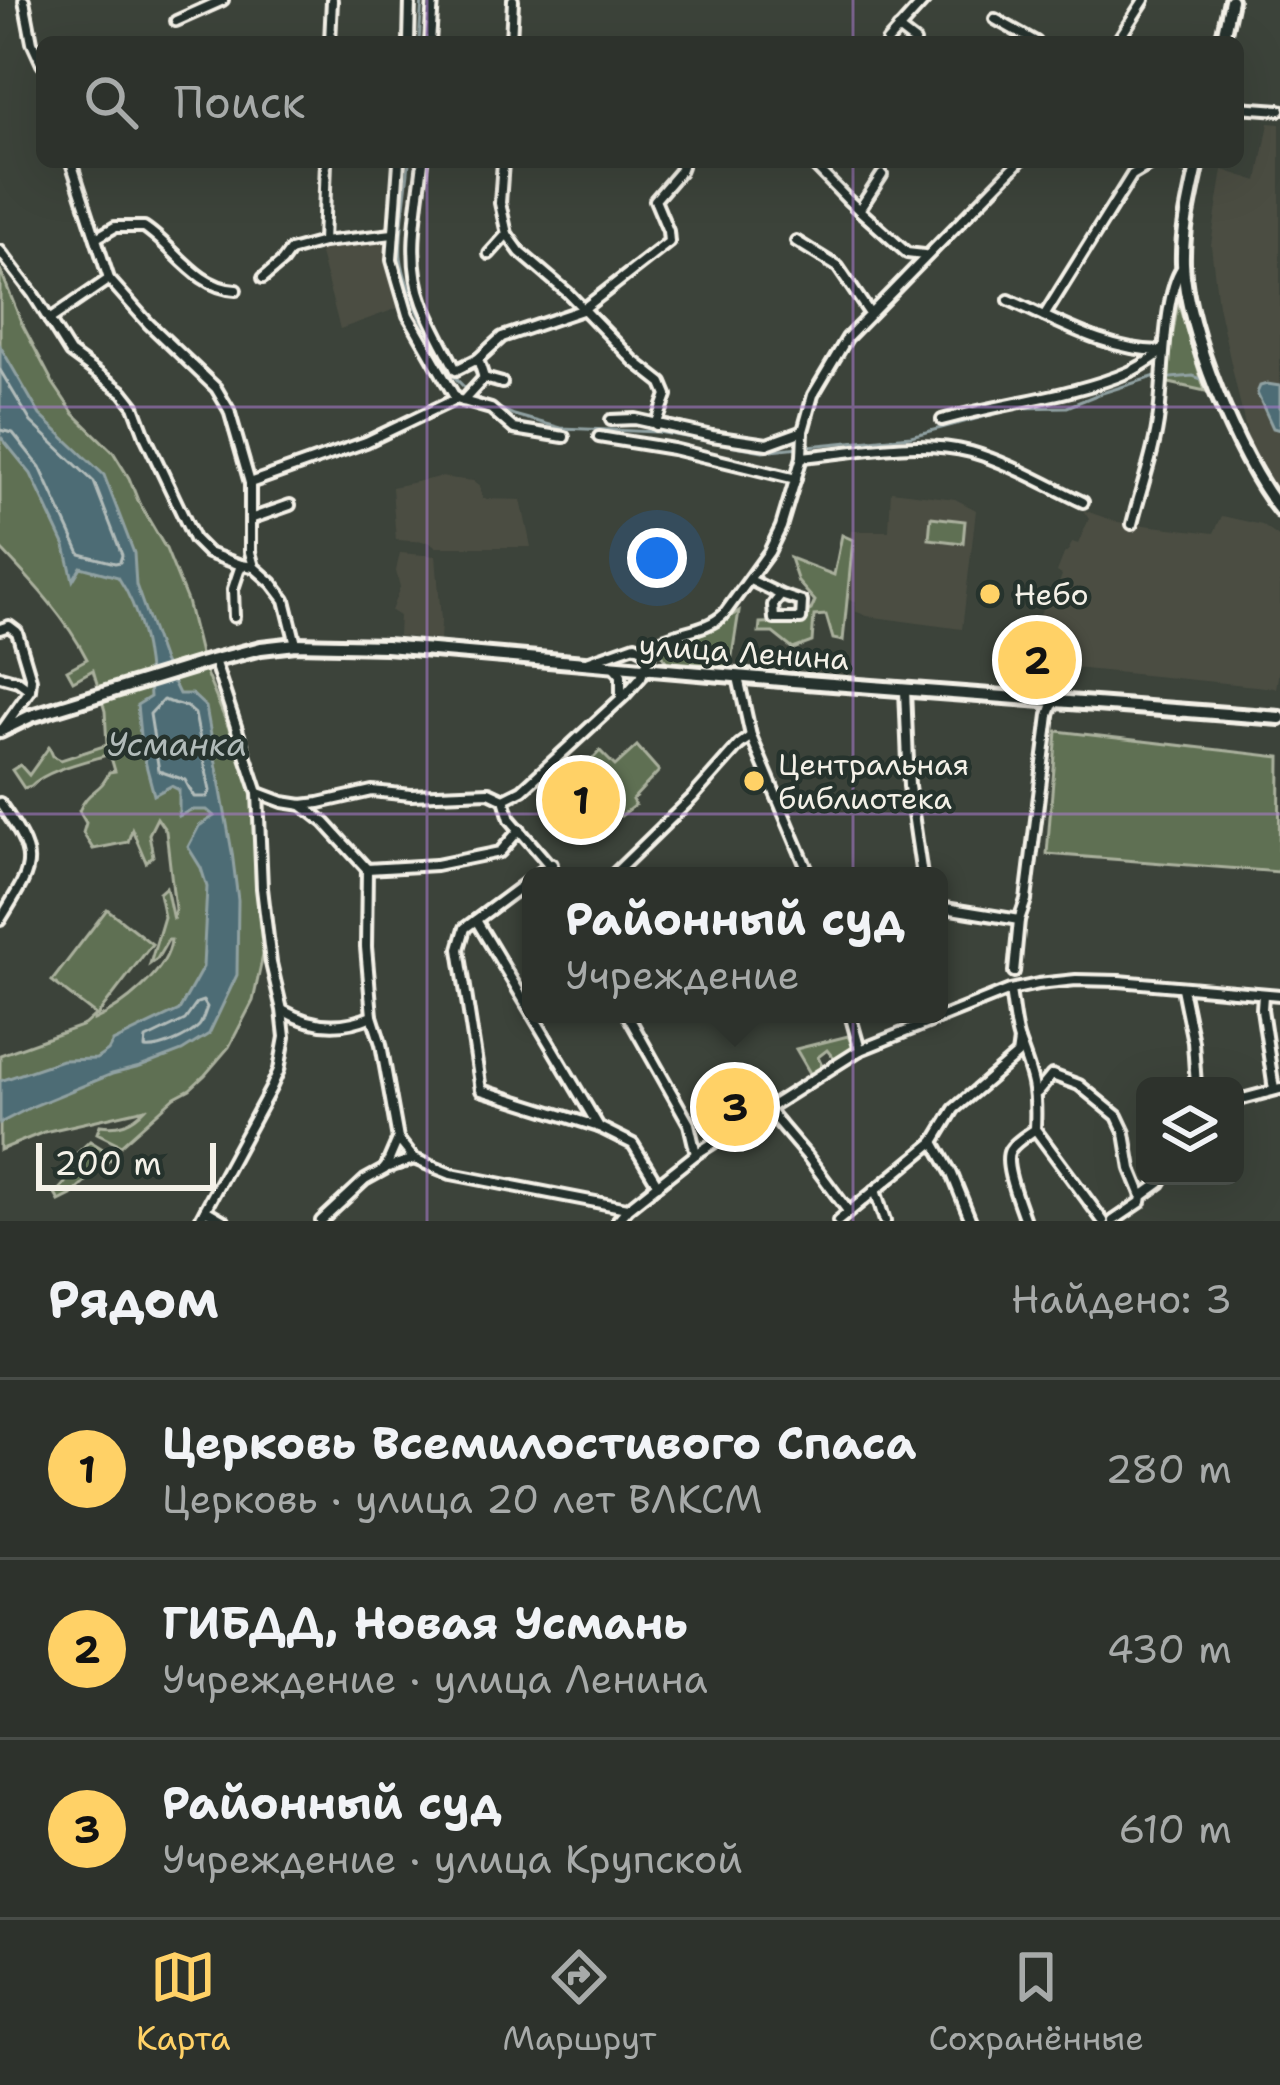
<!DOCTYPE html>
<html lang="ru">
<head>
<meta charset="utf-8">
<style>
	body { margin:0; font-family:"Shantell Sans",sans-serif; background:#353a34; color:#f1f3f6 }
	.controls { position:absolute; right:36px; bottom:36px; display:grid; overflow:hidden; border-radius:18px; box-shadow:0 12px 48px #0002 }
	.controls button { width:108px; height:108px; display:grid; place-items:center; padding:0; border:0; border-bottom:3px solid #484d48; background:#2d322c; color:#f1f3f6; font:60px sans-serif }
	.scale { position:absolute; left:36px; bottom:30px; width:180px; box-sizing:border-box; padding-left:12px; border:6px solid #f4f1e8; border-top:0; font-size:33px; line-height:42px; white-space:nowrap; color:#f4f1e8; -webkit-text-stroke:9px #26332d; paint-order:stroke }
	.you { position:absolute; left:657px; top:558px; width:42px; height:42px; margin:-30px; border:9px solid #fff; border-radius:50%; background:#1a73e8; box-shadow:0 0 0 18px #1a73e833 }
	.badge { display:grid; place-items:center; width:78px; height:78px; border-radius:50%; background:#ffd166; color:#111; font-size:39px; font-weight:700 }
	.pin { position:absolute; translate:-50% -50%; border:6px solid #fff; box-shadow:0 3px 12px #0006 }
	.popup { position:absolute; left:522px; top:867px; width:426px; height:156px; box-sizing:border-box; display:grid; place-content:center; border-radius:18px; background:#2d322c; filter:drop-shadow(0 3px 9px #0005); font-size:39px; white-space:nowrap; color:#a7aaa9 }
	.popup b { font-size:45px; color:#f1f3f6 }
	.popup::after { content:''; position:absolute; left:50%; top:100%; margin-left:-24px; border:24px solid transparent; border-top-color:#2d322c }
	.list { margin:0; padding:0; list-style:none }
	h2 { display:flex; justify-content:space-between; align-items:center; height:156px; margin:0; padding:0 48px; font-size:51px }
	h2 small { font-size:39px; font-weight:400; color:#a7aaa9 }
	.list li { display:grid; grid-template-columns:78px 1fr auto; gap:36px; align-items:center; box-sizing:border-box; height:180px; padding:0 48px; border-top:3px solid #484d48 }
	.list b { display:block; font-size:45px; white-space:nowrap }
	.list p { margin:0; font-size:39px; white-space:nowrap; color:#a7aaa9 }
	.list em { font-size:39px; font-style:normal; color:#a7aaa9 }
	.icon { flex:none; width:66px; height:66px; fill:none; stroke:currentColor; stroke-width:2; stroke-linecap:round; stroke-linejoin:round }
	.map { position:relative; flex:none; width:1280px; height:1221px; overflow:hidden }
	.search { position:absolute; background:#2d322c; box-shadow:0 12px 48px #0002; left:36px; right:36px; top:36px; height:132px; display:flex; align-items:center; gap:30px; box-sizing:border-box; padding:0 42px; border-radius:18px; color:#a7aaa9; font-size:45px }
	.sheet { height:696px; background:#2d322c }
	nav { display:flex; justify-content:space-around; align-items:center; box-sizing:border-box; height:168px; border-top:3px solid #484d48; background:#2d322c; font-size:33px; color:#a7aaa9 }
	nav a { display:grid; justify-items:center; gap:6px }
	nav .on { color:#ffd166 }
	.map>svg:first-child { display:block }
</style>
</head>
<body>
<div class="map">
<svg width="1280" height="1221" viewBox="0 0 1280 1221">
	<rect width="100%" height="100%" fill="#3c433a"/>
	<filter id="ink" filterUnits="userSpaceOnUse"><feTurbulence type="fractalNoise" baseFrequency=".00833" numOctaves="2"/><feDisplacementMap in="SourceGraphic" scale="24" xChannelSelector="R" yChannelSelector="G"/><feConvolveMatrix kernelMatrix="1 2 1 2 8 2 1 2 1" color-interpolation-filters="sRGB"/></filter>
	<g filter="url(#ink)">
		<g fill="#4c4e43">
			<path d="M1269,123L1280,124V496L1253,461L1218,305L1211,245L1223,170L1258,181Z"/>
			<path d="M384,236L398,308L340,329L318,246Z"/>
			<path d="M440,477L473,481L480,486L483,499L521,500L531,547H435L429,542L396,540L392,487Z"/>
			<path d="M891,491L955,499L976,510L962,629L867,616L855,611L856,602L839,594L851,531H889Z"/>
			<path d="M1083,510L1117,522L1214,533L1222,516L1262,525L1280,538V664L1276,688L1064,667L1046,656L1047,640L1034,637L1044,601L1053,602L1062,575L1057,572L1064,554L1069,550L1072,542L1078,544L1089,519Z"/>
			<path d="M400,553L436,556L441,620L440,640L398,636L399,616L391,611L400,587L396,571Z"/>
		</g>
		<g fill="#5f7052" stroke="#aab09d" stroke-width="3">
			<path d="M0,269L22,324L53,383L74,414L113,452L129,478L139,503L166,549L187,601L203,666L245,767L255,811L263,900V955L253,1001L229,1047L205,1075L190,1089L175,1097L121,1145L97,1133L100,1125C119,1128 132,1123 145,1109L44,1132L0,1150V1055L84,1025L94,1016V1020C121,1008 169,971 171,940H168L157,959L150,964L164,917L159,893L166,887L173,920L175,909L166,831L157,818L149,834L153,856L146,862L132,829L128,842L93,849L83,833L86,823L79,811C88,789 102,792 109,772L115,771L110,754C87,761 46,770 31,786L24,788L12,770L20,765L29,775L49,747L53,756L61,760L107,745L105,711L93,670L73,681L67,670L87,659C65,616 33,583 0,548Z"/>
			<path d="M1178,302L1205,391L1165,382Z"/>
			<path d="M931,517L965,521L963,543L929,539Z"/>
			<path d="M842,535L853,540L843,641L833,639L826,615L814,616L812,642L793,649L773,633H759L760,623L802,622L804,613L811,610L815,601L798,582L790,558L834,575Z"/>
			<path d="M739,611L730,668L727,670L669,666L661,653L666,644L706,632Z"/>
			<path d="M1057,731L1280,757L1279,872L1047,854Z"/>
			<path d="M637,746L659,771L632,800L635,805L621,816L578,774L600,751L615,766Z"/>
			<path d="M107,909L152,944L97,1016L52,981Z"/>
			<path d="M848,1036L853,1048L835,1060L827,1050L818,1057L823,1068L811,1075L796,1049Z"/>
			<path d="M90,1141L114,1156L71,1195L59,1201L55,1194L65,1183L71,1159Z"/>
		</g>
		<g fill="#4e6c74" stroke="#90a1a2" stroke-width="3">
			<path d="M0,346L40,415L104,475L134,553L136,585L163,661L179,694H192L206,707L232,852L238,900L237,975L209,1034L182,1051L140,1067L112,1074L31,1107L0,1123V1081L62,1060L96,1059L108,1051L113,1042L179,1010L203,967L207,887L201,868L188,847L199,826L214,816L207,810H191L179,816V790L171,786L154,795L141,746L137,705L150,697C148,655 142,613 118,577L81,567L73,580L65,546L31,474L0,436Z"/>
			<path d="M1267,384L1280,386V430L1273,428L1257,393L1260,386Z"/>
		</g>
		<g fill="none" stroke-linecap="round" stroke-linejoin="round">
			<g stroke="#b2bcba" stroke-width="3">
				<path d="M0,370L31,422L94,482L122,555L120,562L115,563L80,554L40,467L13,433L0,430"/>
				<path d="M163,700L187,707L195,714L210,791L207,797H194L185,780L159,771L150,714Z"/>
				<path d="M203,1001L207,1007C206,1010 201,1024 199,1026C187,1038 160,1050 145,1048L146,1039L185,1020L197,1003Z"/>
			</g>
			<g stroke="#90a1a2" stroke-width="3">
				<path d="M419,42L422,0"/>
				<path d="M409,162C407,188 399,232 401,257C405,290 441,371 468,390"/>
				<path d="M1171,378L1193,376L1207,381"/>
				<path d="M476,397L514,415L561,428L658,432L763,451L799,447"/>
				<path d="M808,446L911,436L1017,408L1067,407L1099,394L1156,376"/>
			</g>
			<g stroke="#f4f1e8" stroke-width="16">
				<g id="street">
					<path d="M24,0L32,42L42,64"/>
					<path d="M995,19L1036,42"/>
					<path d="M176,21L223,0"/>
					<path d="M898,29L915,42"/>
					<path d="M330,42L332,0"/>
					<path d="M409,42L410,0"/>
					<path d="M430,42L433,0"/>
					<path d="M511,42L513,0"/>
					<path d="M887,42L925,0"/>
					<path d="M1117,42L1144,0"/>
					<path d="M1238,107L1280,110"/>
					<path d="M71,162L109,279L149,324L216,388L229,410L250,483V552L254,567L272,583L285,600L296,644"/>
					<path d="M399,162L392,260L408,315L456,399L491,409L514,429L564,437"/>
					<path d="M423,162C418,207 406,259 423,303C432,326 445,348 456,370L478,359"/>
					<path d="M503,162L500,203L507,234L520,252L568,293L634,361L662,383L667,395L656,425"/>
					<path d="M811,162L848,200L907,253L924,255"/>
					<path d="M1164,162L1196,168"/>
					<path d="M859,210L882,175"/>
					<path d="M96,238L115,227H144C175,247 196,288 236,290"/>
					<path d="M796,241L838,267L870,314"/>
					<path d="M323,242L326,162"/>
					<path d="M0,251L33,294L70,353L123,392L134,406L146,438L194,539L208,553L241,565L254,567"/>
					<path d="M489,254L507,234"/>
					<path d="M263,278L282,262L290,251L323,242L393,234"/>
					<path d="M1009,300C1057,321 1108,351 1162,351"/>
					<path d="M1044,316L1132,175L1154,162"/>
					<path d="M49,320L109,279"/>
					<path d="M484,378L502,383"/>
					<path d="M463,401L484,378L478,359L502,337L582,310L669,242L668,231L655,200L680,171L682,166L679,162"/>
					<path d="M611,420L635,419L712,436L767,444L803,431"/>
					<path d="M942,420C1001,403 1074,396 1129,372C1141,367 1152,359 1162,352"/>
					<path d="M599,437L673,449L796,479"/>
					<path d="M802,457C857,452 917,438 971,452C1010,463 1047,485 1083,502"/>
					<path d="M250,483L366,442L456,399"/>
					<path d="M250,519L290,505"/>
					<path d="M1132,524C1141,488 1155,451 1159,414C1164,379 1163,295 1182,268"/>
					<path d="M750,580L781,595L773,605L774,619H801L802,602L781,595"/>
					<path d="M234,617L233,589L241,565"/>
					<path d="M0,629L9,626L17,632L31,679L30,690L4,727"/>
					<path d="M584,663L635,645L649,653"/>
					<path d="M614,667L621,675V697"/>
					<path d="M0,676L18,681L29,689"/>
					<path d="M738,677L751,736L810,876"/>
					<path d="M905,690L909,786L922,876"/>
					<path d="M259,793L283,802L302,805L319,803L372,791L411,795L489,792L504,799"/>
					<path d="M504,799L522,790L625,695L641,677L654,644C675,630 706,632 724,614L769,552L781,527L802,457L803,431L813,395L847,338L1019,162"/>
					<path d="M504,799L510,819L559,876"/>
					<path d="M0,803C40,861 35,863 0,920"/>
					<path d="M302,805L325,823L367,869L436,865L500,852L520,829"/>
					<path d="M535,876L552,864"/>
					<path d="M612,876L692,798L739,745L751,736"/>
					<path d="M531,879L465,928L459,949L481,1090L599,1127"/>
					<path d="M939,907L1019,920"/>
					<path d="M476,920L531,1012"/>
					<path d="M1014,972L1019,920L1026,900L1049,715L1054,701"/>
					<path d="M1182,988L1193,1042L1196,1086"/>
					<path d="M1010,991C1013,1007 1014,1026 1019,1041C1033,1078 1037,1089 1035,1129L1103,1221"/>
					<path d="M1263,995L1262,1009L1274,1090"/>
					<path d="M284,1011C312,1027 342,1029 372,1016"/>
					<path d="M532,1014L599,1127L633,1144L658,1185"/>
					<path d="M627,1014L689,1124L696,1154"/>
					<path d="M850,1014L860,1050"/>
					<path d="M1038,1092L1052,1075L1079,1085L1117,1116L1125,1133L1131,1169L1142,1196"/>
					<path d="M1235,1101L1280,1089"/>
					<path d="M768,1110L808,1157L848,1211"/>
					<path d="M398,1139L414,1159"/>
					<path d="M934,1142L952,1174L971,1221"/>
					<path d="M385,1168L414,1159L451,1174L627,1208"/>
					<path d="M875,1190L885,1221"/>
					<path d="M205,1210L224,1221"/>
					<path d="M199,1221L271,1088L279,1070L285,1037L282,1010L271,963L262,888L258,793L214,660"/>
					<path d="M321,1221L365,1180L385,1169L398,1139L381,1044L372,1016L366,947L367,869"/>
					<path d="M617,1221L628,1208L696,1154L860,1050L1010,990L1038,984L1076,980L1119,981L1280,995"/>
					<path d="M838,1221L934,1142L954,1109L1017,1055L1019,1041"/>
					<path d="M1025,1221C1020,1205 1002,1164 1010,1150C1015,1142 1027,1135 1034,1130"/>
					<path d="M1113,1221L1141,1202L1142,1196L1160,1183L1164,1176"/>
				</g>
			</g>
			<g stroke="#f4f1e8" stroke-width="20">
				<g id="secondary">
					<path d="M1222,42L1231,0"/>
					<path d="M1198,162C1191,195 1182,229 1183,263C1185,329 1238,458 1280,510"/>
					<path d="M0,731L31,716L207,662L261,648L296,644L386,646L793,681L1280,718"/>
				</g>
			</g>
			<use href="#street" stroke="#26332d" stroke-width="8"/>
			<use href="#secondary" stroke="#26332d" stroke-width="10"/>
		</g>
	</g>
	<path fill="none" stroke="#ab7bcf" stroke-width="3" stroke-opacity="0.55" d="M427,0V42M853,0V42M427,162V1221M853,162V1221M0,407H1280M0,814H1280"/>
	<g fill="#ffd166" stroke="#26332d" stroke-width="4.5">
		<circle cx="990" cy="594" r="12"/>
		<circle cx="754" cy="781" r="12"/>
	</g>
	<g text-anchor="middle" dominant-baseline="central" stroke-width="9" stroke-linejoin="round" paint-order="stroke">
		<g font-size="30" fill="#f4f1e8" stroke="#26332d" text-anchor="start">
			<text x="1014" y="594">Небо</text>
			<text x="778" y="764">Центральная<tspan x="778" dy="34">библиотека</tspan></text>
		</g>
		<g font-size="30" fill="#f4f1e8" stroke="#26332d">
			<text transform="translate(744 652) rotate(4)">улица Ленина</text>
		</g>
		<g font-size="33" font-style="italic" fill="#b2bcba" stroke="#26332d">
			<text x="177" y="744">Усманка</text>
		</g>
	</g>
</svg>
<div class="controls">
<button><svg class="icon" aria-label="layers" viewBox="0 0 24 24"><path d="M12 4l9 5-9 5-9-5zM3 14l9 5 9-5"/></svg></button>
</div>
<div class="scale">200 m</div>
<div class="you"></div>
<div class="pin badge" style="left:581px;top:800px">1</div>
<div class="pin badge" style="left:1037px;top:660px">2</div>
<div class="pin badge" style="left:735px;top:1107px">3</div>
<div class="popup"><b>Районный суд</b>Учреждение</div>
<div class="search"><svg class="icon" aria-label="search" viewBox="0 0 24 24"><circle cx="10" cy="10" r="6"/><path d="M15 15l6 6"/></svg>Поиск</div>
</div>
<section class="sheet">
<h2>Рядом<small>Найдено: 3</small></h2>
<ul class="list">
<li><span class="badge">1</span><div><b>Церковь Всемилостивого Спаса</b><p>Церковь · улица 20 лет ВЛКСМ</p></div><em>280 m</em></li>
<li><span class="badge">2</span><div><b>ГИБДД, Новая Усмань</b><p>Учреждение · улица Ленина</p></div><em>430 m</em></li>
<li><span class="badge">3</span><div><b>Районный суд</b><p>Учреждение · улица Крупской</p></div><em>610 m</em></li>
</ul>
</section>
<nav>
<a class="on"><svg class="icon" aria-label="map" viewBox="0 0 24 24"><path d="M3 6l6-2 6 2 6-2v14l-6 2-6-2-6 2zM9 4v14M15 6v14"/></svg>Карта</a>
<a><svg class="icon" aria-label="directions" viewBox="0 0 24 24"><path d="M12 3l9 9-9 9-9-9zM9 14v-3h6M13 9l2 2-2 2"/></svg>Маршрут</a>
<a><svg class="icon" aria-label="saved" viewBox="0 0 24 24"><path d="M7 4h10v16l-5-4-5 4z"/></svg>Сохранённые</a>
</nav>
</body>
</html>
